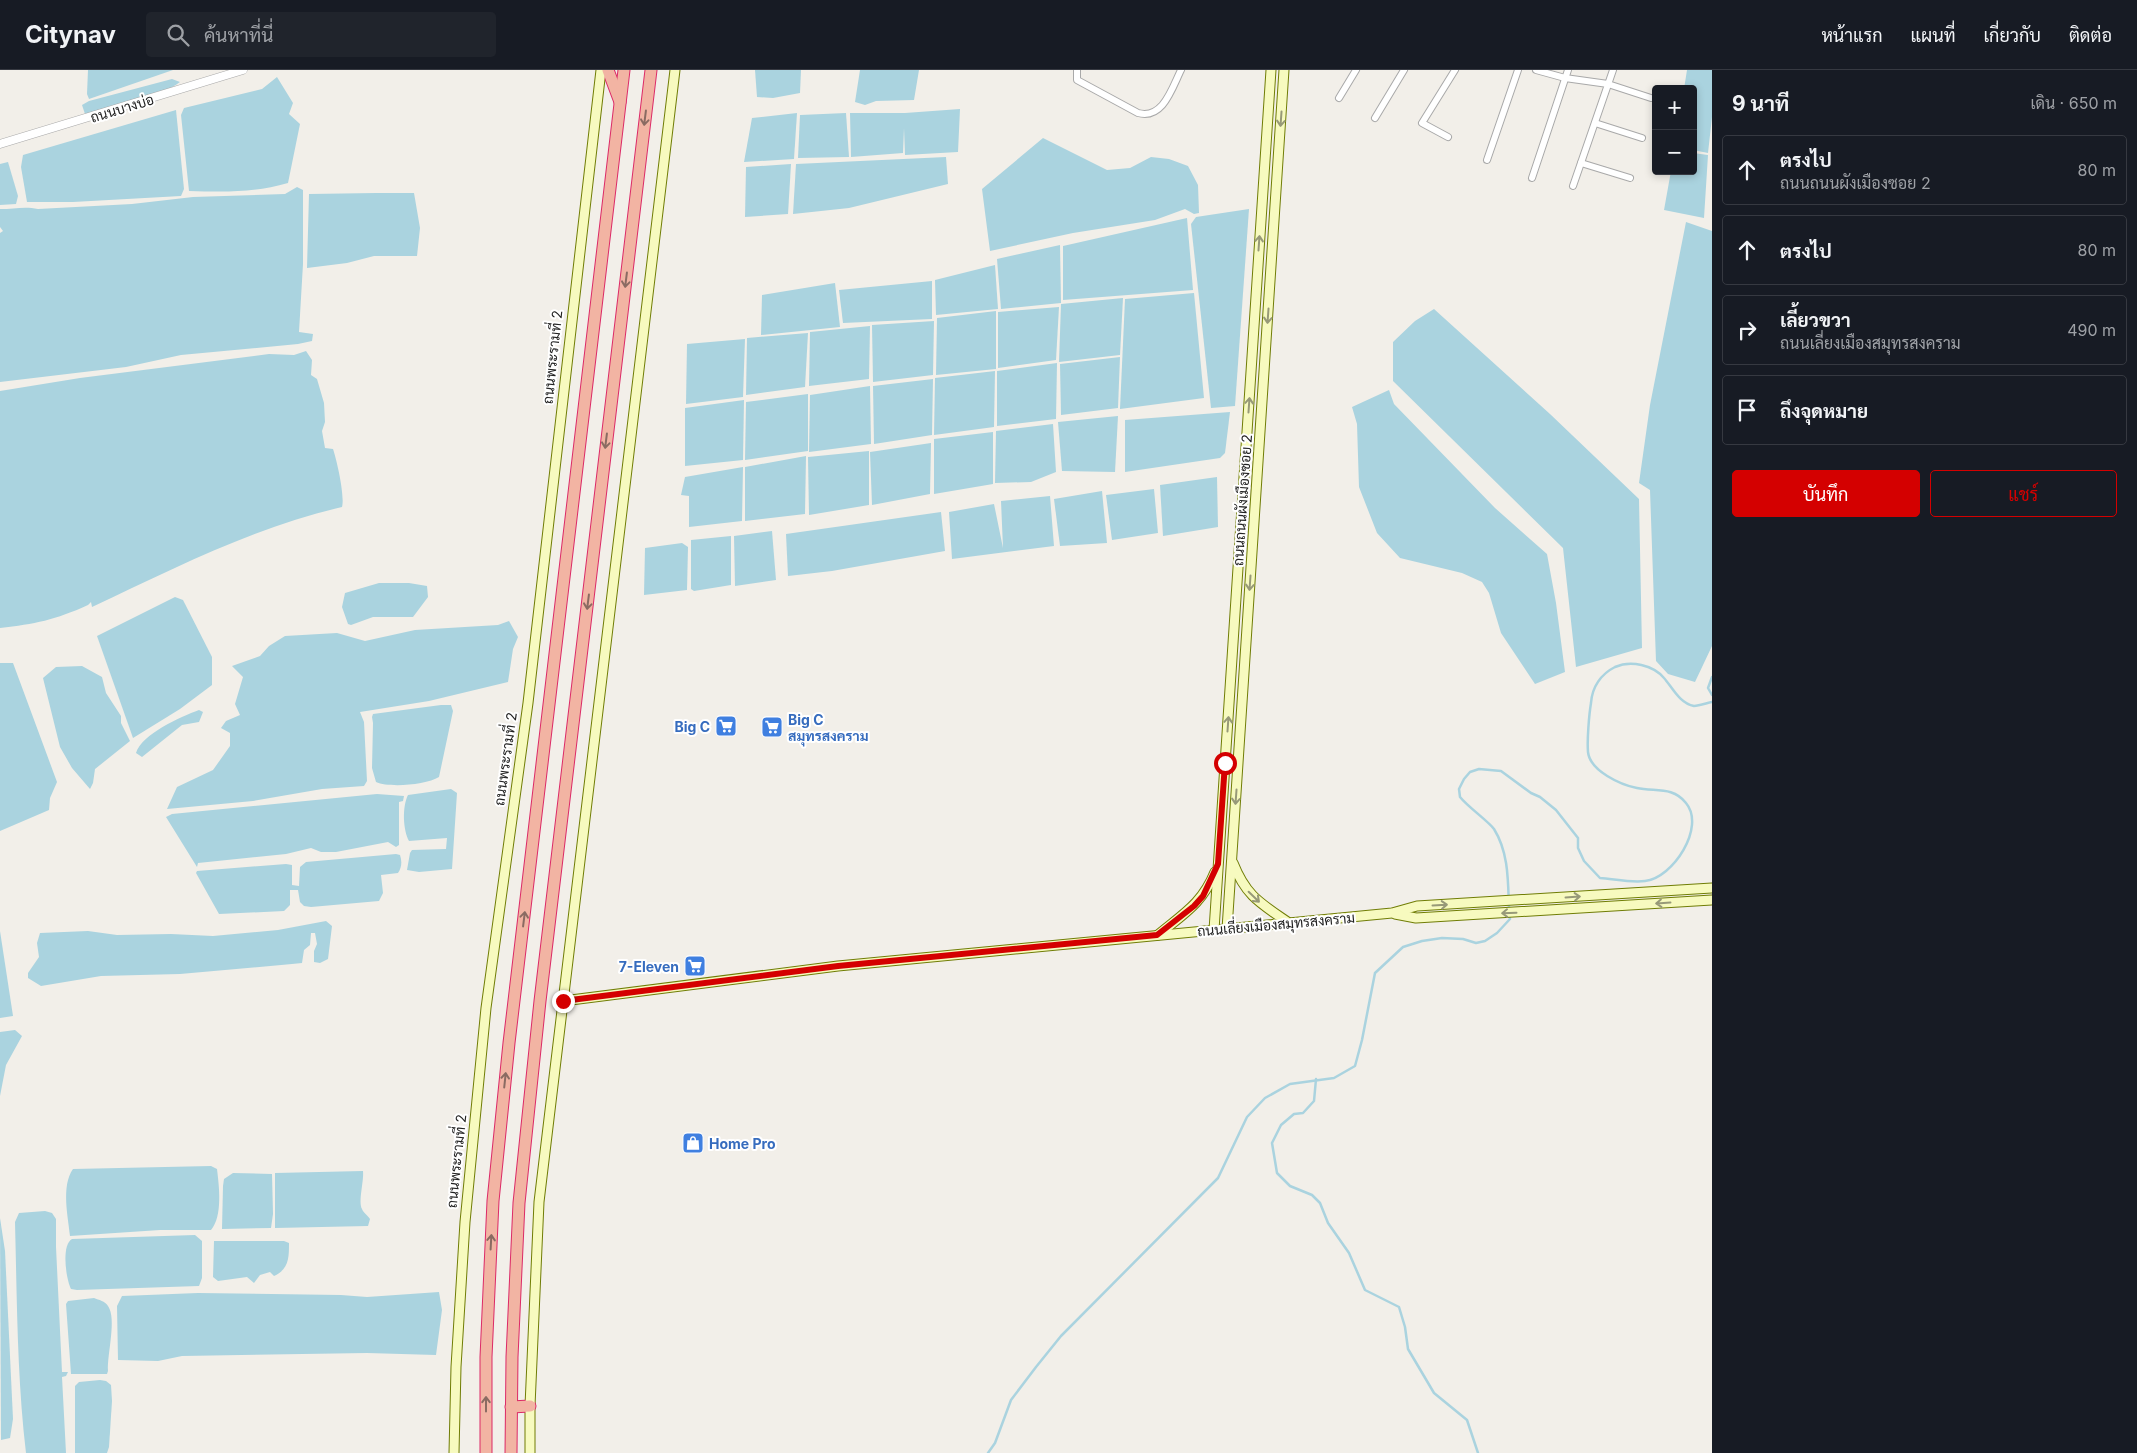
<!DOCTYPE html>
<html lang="th">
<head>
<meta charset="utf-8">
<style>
	body { margin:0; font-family:Inter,Sarabun,sans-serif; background:#20242c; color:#f1f3f6 }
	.controls { position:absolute; right:15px; top:15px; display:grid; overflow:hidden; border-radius:5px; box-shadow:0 2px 8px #0003 }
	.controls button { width:45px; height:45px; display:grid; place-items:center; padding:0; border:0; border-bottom:1px solid #363941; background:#171b24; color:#f1f3f6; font:25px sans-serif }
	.stop { position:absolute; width:15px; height:15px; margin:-11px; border:4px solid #d40000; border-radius:50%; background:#fff }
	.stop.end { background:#d40000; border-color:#fff; box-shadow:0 1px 5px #0008 }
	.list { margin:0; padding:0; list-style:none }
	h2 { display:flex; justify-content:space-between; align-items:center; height:65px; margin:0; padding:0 20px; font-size:21px }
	h2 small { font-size:16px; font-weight:400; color:#9ea1a6 }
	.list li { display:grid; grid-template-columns:32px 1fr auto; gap:15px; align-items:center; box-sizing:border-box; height:70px; margin:0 10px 10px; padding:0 10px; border:1px solid #363941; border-radius:5px }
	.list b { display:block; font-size:19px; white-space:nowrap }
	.list p { margin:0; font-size:16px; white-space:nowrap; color:#9ea1a6 }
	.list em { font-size:16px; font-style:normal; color:#9ea1a6 }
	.actions { display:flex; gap:10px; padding:15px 20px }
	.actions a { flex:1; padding:11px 0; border:1px solid #d40000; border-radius:5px; text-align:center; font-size:18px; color:#d40000 }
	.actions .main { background:#d40000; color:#fff }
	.icon { flex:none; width:28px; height:28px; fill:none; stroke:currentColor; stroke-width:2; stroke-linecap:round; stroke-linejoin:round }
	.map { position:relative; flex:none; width:1712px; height:1383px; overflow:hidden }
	header { display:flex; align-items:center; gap:30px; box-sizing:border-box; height:70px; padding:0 25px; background:#171b24; border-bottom:1px solid #363941 }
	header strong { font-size:24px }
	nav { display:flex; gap:28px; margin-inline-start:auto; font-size:18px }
	.search { width:350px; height:45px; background:#20242c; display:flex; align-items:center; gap:12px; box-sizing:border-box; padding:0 18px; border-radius:5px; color:#9ea1a6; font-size:19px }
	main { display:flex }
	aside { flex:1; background:#171b24 }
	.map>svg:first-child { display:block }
</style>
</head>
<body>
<header>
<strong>Citynav</strong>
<div class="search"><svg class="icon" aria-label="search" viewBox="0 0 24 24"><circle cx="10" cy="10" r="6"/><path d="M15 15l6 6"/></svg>ค้นหาที่นี่</div>
<nav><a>หน้าแรก</a><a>แผนที่</a><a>เกี่ยวกับ</a><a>ติดต่อ</a></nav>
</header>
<main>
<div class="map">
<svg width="1712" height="1383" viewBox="0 0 1712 1383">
	<rect width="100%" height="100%" fill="#f2efe9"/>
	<g fill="#aad3df">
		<path d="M88,0H173L89,29L87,24Z"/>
		<path d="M755,0H801L800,23L773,28L757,27Z"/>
		<path d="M860,0H919L914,30L876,31L865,35L855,32Z"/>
		<path d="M1687,0H1712V47L1708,83L1693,80V19H1684Z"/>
		<path d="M277,7L293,33L289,44L300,54L288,113C254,123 224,122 189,121L181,45L184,38L262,19Z"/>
		<path d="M172,9L180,12C161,27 110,37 85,44L82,35L89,31Z"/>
		<path d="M960,39L958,82L905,85L904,58L903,83L851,87L850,43H905Z"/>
		<path d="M176,40L184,119L181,126L73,132H27L21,97L23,85Z"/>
		<path d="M797,43L794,89L744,92L752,48Z"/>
		<path d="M846,43L849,87L798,88L800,45Z"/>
		<path d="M1043,68L1107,100L1130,98L1151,87L1169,89L1188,96L1198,115L1199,143L1194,144L1185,139L1155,150L1073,163L990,181L982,119Z"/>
		<path d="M1693,83L1708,85L1704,148L1664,140L1671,101H1693Z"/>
		<path d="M946,87L948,114L849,138L793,144L796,94Z"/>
		<path d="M8,92L18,126L16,134L0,135V94Z"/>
		<path d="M791,94L788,144L745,147L746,97Z"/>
		<path d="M297,117L303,120V194L299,262L313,264L312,271L298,274L181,285L126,297L0,312V163L3,161L0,157V139C14,139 25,136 38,139L132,134L193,127L285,124Z"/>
		<path d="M376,123H414L420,158L417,186H374L347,193L307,198L309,124Z"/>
		<path d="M1249,139L1235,336L1211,338L1191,154L1196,147Z"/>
		<path d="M1187,148L1193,220L1063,230V176Z"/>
		<path d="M1686,152L1712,161V576L1695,612L1668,604L1656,591L1650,420L1639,413L1650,335Z"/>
		<path d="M1060,175L1061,233L1001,239L997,189Z"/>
		<path d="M995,195L998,239L936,245L935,210Z"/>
		<path d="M932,211V249L843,253L839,220Z"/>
		<path d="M835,213L840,257L761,265L762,225Z"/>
		<path d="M1194,223L1204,328L1120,339L1125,229Z"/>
		<path d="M1123,228L1120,285L1059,292L1061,234Z"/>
		<path d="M1059,237L1056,290L998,298V242Z"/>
		<path d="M1434,239L1550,344L1639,429L1642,578L1576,597L1563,478L1393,311V272L1415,251Z"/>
		<path d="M996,241V299L936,305L937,248Z"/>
		<path d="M934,251L933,305L873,312L872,255Z"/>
		<path d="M870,256L869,309L809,316L810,262Z"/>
		<path d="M808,263L805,317L746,325L747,268Z"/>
		<path d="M745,269L743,327L686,334L687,274Z"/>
		<path d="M306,281L312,290L311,305L317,309L324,333L325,352L322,361L325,378L333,379C337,391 345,426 342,437C255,457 173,499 92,537L91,532L88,535C55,550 35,554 0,558V321L80,308L269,284L294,285Z"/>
		<path d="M1120,287L1118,338L1061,345L1060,294Z"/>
		<path d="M1057,293L1056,349L997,356V301Z"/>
		<path d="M995,301L994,357L934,365L935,308Z"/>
		<path d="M933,309L932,365L874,374L873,316Z"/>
		<path d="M870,316L871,374L809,382L810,325Z"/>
		<path d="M1389,320L1394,334L1495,438L1547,484L1556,533L1565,602L1535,614L1501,563L1489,523L1482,512L1462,503L1400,488L1377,463L1359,417L1357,354L1352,337Z"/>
		<path d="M808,324V381L745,390L746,332Z"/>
		<path d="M744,330L743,390L685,396V338Z"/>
		<path d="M1230,342L1225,383L1220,388L1125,402V350Z"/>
		<path d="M1118,346L1115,402L1062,401L1058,352Z"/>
		<path d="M1053,354L1056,402L1031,412L995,413L996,361Z"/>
		<path d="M993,362V414L934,424V369Z"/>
		<path d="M931,373L930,424L872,435L870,382Z"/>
		<path d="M869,381V435L809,445L808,387Z"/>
		<path d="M806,386L805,444L745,451V397Z"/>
		<path d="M743,397L742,451L689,457V426L681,425L685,407Z"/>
		<path d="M1217,407L1218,457L1163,466L1160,415Z"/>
		<path d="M1154,419L1158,463L1112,470L1106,425Z"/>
		<path d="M1102,421L1107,473L1060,476L1054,429Z"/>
		<path d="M1050,426L1054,476L952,489L949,442L994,434L1003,478L1001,431Z"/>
		<path d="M941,442L945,481L832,501L788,506L786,464Z"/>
		<path d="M772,461L776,510L735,516L734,466Z"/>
		<path d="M731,466V515L694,521L691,519V470Z"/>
		<path d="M682,473L688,477L687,520L644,525L645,478Z"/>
		<path d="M379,513H409L427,516L428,527L413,547H373L351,555L348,554L342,537L345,523Z"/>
		<path d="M175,527L183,530L212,587V615L180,639L133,668L97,566Z"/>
		<path d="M509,551L518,567L513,579L508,612L429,631L360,642L364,652L367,711L364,716L322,719L253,731L167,739L177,717L213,700L230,676V663L221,658L226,651L240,645L235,634L243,607L232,596L260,586L269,576L285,566L337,563L365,571L415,560L498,555Z"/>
		<path d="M0,593H13L57,712L50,728L49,740L0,761Z"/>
		<path d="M82,596L102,607L106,623L121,646V653L130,671L95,699L93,713L90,719L72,698L60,677L43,608L56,597Z"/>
		<path d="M441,635H451L453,641L439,707C426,715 389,718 376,712L372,698L373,653L372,647L373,644Z"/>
		<path d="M199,640L203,642L199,652L182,655L142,687L136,683C142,664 180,647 199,640Z"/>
		<path d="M451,719L457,723L452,799L419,802L407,800L410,783L412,780L446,779L447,768L409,771C403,760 402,737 408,725Z"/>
		<path d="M377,724L404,726L403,731L399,732V775L396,777L388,772L336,782H321L311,778L286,784L198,793L197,797L166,747L172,744Z"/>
		<path d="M396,784L400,785C402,791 402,797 398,803L381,805L383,823L379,831L311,837L304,836L300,832L298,820H290V835L284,841L219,844L196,803L197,801L286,794L292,795V815L299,816L300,797L306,792Z"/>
		<path d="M326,851L332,856L328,889L320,893L314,892V881L317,874L315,863H311L310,875L304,880L302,893L292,894L180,904L101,906L41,916L28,908V903L39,887L37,873L40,863L88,861L117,865L171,864L213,866L278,860Z"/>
		<path d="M0,861L13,946L0,948Z"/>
		<path d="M15,960L22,966L6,995L0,1026V962Z"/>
		<path d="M211,1096L217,1099C219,1116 223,1146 211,1160H160L70,1166C68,1146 61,1116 73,1099Z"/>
		<path d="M363,1101C364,1112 358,1131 362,1139C363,1142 368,1146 370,1149L368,1156L275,1158V1103Z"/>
		<path d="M233,1103L272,1104L273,1144L271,1158L222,1159L223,1116L224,1109Z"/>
		<path d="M45,1141L52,1143L56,1149V1177L62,1302H68L66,1306L62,1307L66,1383H26C17,1307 17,1229 15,1152L19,1143Z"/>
		<path d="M0,1148L5,1181L13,1349L10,1368L1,1370Z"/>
		<path d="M195,1165L202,1171V1208L199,1216L77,1220L71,1219C66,1209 61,1175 72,1169Z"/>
		<path d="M214,1171H284L289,1173C289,1188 289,1199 274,1206L270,1202L260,1205L254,1213L247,1207L218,1211L213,1207Z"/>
		<path d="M439,1222L442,1240L436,1285L367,1283L182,1286L158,1291L118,1290L117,1236L122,1226L198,1223L341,1225L367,1227Z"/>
		<path d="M94,1228C99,1230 105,1231 108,1236C117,1249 107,1284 108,1301L107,1304H71L66,1234L68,1231Z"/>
		<path d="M100,1310L106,1311L111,1315L112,1331L109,1377L107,1383H75V1316L79,1312Z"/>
	</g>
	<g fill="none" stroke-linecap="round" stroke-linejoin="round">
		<g stroke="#aad3df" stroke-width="2.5">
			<path d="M1712,607L1708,618L1712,625"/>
			<path d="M1509,839C1508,812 1509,783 1494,759C1488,751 1468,737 1460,727L1459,719L1464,709L1470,702L1479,699L1501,701L1531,723L1540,727L1556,740L1578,768V778L1584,791L1600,808C1614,809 1631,813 1645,811C1673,808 1706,757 1686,733C1673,716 1655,722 1637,718C1621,715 1590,701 1588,682C1587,670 1589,645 1591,633C1592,617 1601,604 1615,597C1631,590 1653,595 1664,608C1672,617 1680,634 1694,636C1699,636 1707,633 1712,632"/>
			<path d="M1316,1009L1314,1031L1303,1043L1294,1044L1281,1055L1272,1073L1277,1103L1290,1116L1312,1125L1320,1133L1328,1153L1349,1183L1365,1220L1399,1237L1405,1257L1408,1279L1434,1323L1467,1350L1478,1383"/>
			<path d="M988,1383L995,1373L1011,1330L1036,1297L1061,1266L1218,1108L1247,1047L1265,1028L1290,1014L1334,1008L1355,996L1362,970L1375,903L1403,877L1422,871L1442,868L1463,869L1476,873L1485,871L1497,863L1510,849L1509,845"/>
		</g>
		<g stroke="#a9a9a9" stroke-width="8">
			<g id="minor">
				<path d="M1077,0V10L1138,43C1163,50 1172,18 1181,0"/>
				<path d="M1536,0L1565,8L1608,14L1651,28"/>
				<path d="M1339,28L1356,0"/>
				<path d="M1375,48L1404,0"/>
				<path d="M1595,53L1642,68"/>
				<path d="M1448,67L1422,53L1455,0"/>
				<path d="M1487,90L1518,0"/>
				<path d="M1581,93L1630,108"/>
				<path d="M1532,108L1568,0"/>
				<path d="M1573,116L1613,0"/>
			</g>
		</g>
		<g stroke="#a9a9a9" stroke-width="9">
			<path id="tertiary" d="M0,74L243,0"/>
		</g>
		<g stroke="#707d05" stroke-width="11">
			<g id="secondary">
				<path d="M1233,793C1246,826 1260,833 1289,853"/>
				<path d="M1395,844L1416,848L1712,830"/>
				<path d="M1227,859L1284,0"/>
				<path d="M1214,860L1271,0"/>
				<path d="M1158,865C1183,844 1202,834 1215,802"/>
				<path d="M563,931L838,896L1392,843L1417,836L1712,818"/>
				<path d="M454,1383L456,1297L465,1152L486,938L528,633L601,0"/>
				<path d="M530,1383V1336L539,1132L675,0"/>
			</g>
		</g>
		<g stroke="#dc2a67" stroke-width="13">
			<g id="trunk">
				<path d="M608,0L620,32"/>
				<path d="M511,1337L530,1336"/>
				<path d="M486,1383V1287L493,1131L509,973L624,0"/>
				<path d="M511,1383L512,1287L519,1133L540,931L651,0"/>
			</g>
		</g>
		<use href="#minor" stroke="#fff" stroke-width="6"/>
		<use href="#tertiary" stroke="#fff" stroke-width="8"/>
		<use href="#secondary" stroke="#f7fabf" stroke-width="9"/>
		<use href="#trunk" stroke="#f2b4a3" stroke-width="11"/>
	</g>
	<defs><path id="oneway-shaft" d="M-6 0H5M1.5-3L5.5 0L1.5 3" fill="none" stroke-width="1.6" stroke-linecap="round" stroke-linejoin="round" transform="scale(1.25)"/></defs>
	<g stroke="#8a6b62">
		<use href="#oneway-shaft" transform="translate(645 48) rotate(97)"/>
		<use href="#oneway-shaft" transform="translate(626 210) rotate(97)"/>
		<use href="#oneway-shaft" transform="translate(606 371) rotate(97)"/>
		<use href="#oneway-shaft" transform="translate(588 532) rotate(97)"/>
		<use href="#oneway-shaft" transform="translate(524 849) rotate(-83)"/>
		<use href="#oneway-shaft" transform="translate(505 1010) rotate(-84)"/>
		<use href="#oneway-shaft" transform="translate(491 1172) rotate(-87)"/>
		<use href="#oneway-shaft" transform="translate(486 1334) rotate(-90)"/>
	</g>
	<g stroke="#979978">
		<use href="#oneway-shaft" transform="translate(1281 49) rotate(94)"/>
		<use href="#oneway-shaft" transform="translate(1259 173) rotate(-86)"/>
		<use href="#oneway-shaft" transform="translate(1268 246) rotate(94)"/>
		<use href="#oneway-shaft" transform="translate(1249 335) rotate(-86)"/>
		<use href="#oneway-shaft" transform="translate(1250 513) rotate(94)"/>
		<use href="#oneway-shaft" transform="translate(1228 654) rotate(-86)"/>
		<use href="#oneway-shaft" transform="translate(1236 727) rotate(94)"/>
		<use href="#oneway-shaft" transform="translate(1254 827) rotate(44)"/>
		<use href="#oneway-shaft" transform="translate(1573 827) rotate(-4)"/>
		<use href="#oneway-shaft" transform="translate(1663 833) rotate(176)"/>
		<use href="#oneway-shaft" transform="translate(1440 835) rotate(-3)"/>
		<use href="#oneway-shaft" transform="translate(1509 843) rotate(178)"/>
	</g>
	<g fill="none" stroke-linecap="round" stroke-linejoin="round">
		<path stroke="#d40000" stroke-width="6" d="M563,931L838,896L1157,865L1194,836L1203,826L1218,794L1225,693"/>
	</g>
	<defs>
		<g id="supermarket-square" transform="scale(1.125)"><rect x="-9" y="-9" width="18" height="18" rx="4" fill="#3f7fe0" stroke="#fff"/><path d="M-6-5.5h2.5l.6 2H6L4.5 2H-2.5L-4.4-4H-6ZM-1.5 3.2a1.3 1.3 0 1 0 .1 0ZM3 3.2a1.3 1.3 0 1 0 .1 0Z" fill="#fff"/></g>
		<g id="shop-square" transform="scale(1.125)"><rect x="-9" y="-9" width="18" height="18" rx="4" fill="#3f7fe0" stroke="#fff"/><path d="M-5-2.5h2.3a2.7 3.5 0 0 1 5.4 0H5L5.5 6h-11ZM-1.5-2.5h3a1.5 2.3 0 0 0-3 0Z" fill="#fff"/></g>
	</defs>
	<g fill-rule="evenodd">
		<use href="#supermarket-square" x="726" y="656"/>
		<use href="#supermarket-square" x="772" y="657"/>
		<use href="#supermarket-square" x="695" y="896"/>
		<use href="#shop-square" x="693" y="1073"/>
	</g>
	<g text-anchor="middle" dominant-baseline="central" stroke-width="4" stroke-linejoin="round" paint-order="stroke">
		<g font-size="14" fill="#222" stroke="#fff">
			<text transform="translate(122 38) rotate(-17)">ถนนบางบ่อ</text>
			<text transform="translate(552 287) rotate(-84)">ถนนพระรามที่ 2</text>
			<text transform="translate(1242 430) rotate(-86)">ถนนถนนผังเมืองซอย 2</text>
			<text transform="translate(505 689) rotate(-82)">ถนนพระรามที่ 2</text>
			<text transform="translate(1276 854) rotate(-5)">ถนนเลี่ยงเมืองสมุทรสงคราม</text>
			<text transform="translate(456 1091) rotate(-84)">ถนนพระรามที่ 2</text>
		</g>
		<g font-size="14" font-weight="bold" fill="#366cbe" stroke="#fff" text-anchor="start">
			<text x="788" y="649">Big C<tspan x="788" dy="16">สมุทรสงคราม</tspan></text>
			<text x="710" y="656" text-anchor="end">Big C</text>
			<text x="679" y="896" text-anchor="end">7-Eleven</text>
			<text x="709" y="1073">Home Pro</text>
		</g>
	</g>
</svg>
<div class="controls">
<button>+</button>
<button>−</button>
</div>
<div class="stop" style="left:1225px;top:693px"></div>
<div class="stop end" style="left:563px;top:931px"></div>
</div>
<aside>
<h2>9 นาที<small>เดิน · 650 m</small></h2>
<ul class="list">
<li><svg class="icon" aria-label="ahead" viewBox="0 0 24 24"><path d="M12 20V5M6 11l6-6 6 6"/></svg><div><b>ตรงไป</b><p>ถนนถนนผังเมืองซอย 2</p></div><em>80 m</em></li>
<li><svg class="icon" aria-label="ahead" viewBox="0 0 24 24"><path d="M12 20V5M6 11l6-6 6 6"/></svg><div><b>ตรงไป</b></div><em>80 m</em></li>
<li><svg class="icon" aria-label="right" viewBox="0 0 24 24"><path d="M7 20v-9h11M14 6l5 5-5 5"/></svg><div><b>เลี้ยวขวา</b><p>ถนนเลี่ยงเมืองสมุทรสงคราม</p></div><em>490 m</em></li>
<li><svg class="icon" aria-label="arrive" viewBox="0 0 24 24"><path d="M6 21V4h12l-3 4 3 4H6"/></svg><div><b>ถึงจุดหมาย</b></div></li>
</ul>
<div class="actions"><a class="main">บันทึก</a><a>แชร์</a></div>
</aside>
</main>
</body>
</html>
